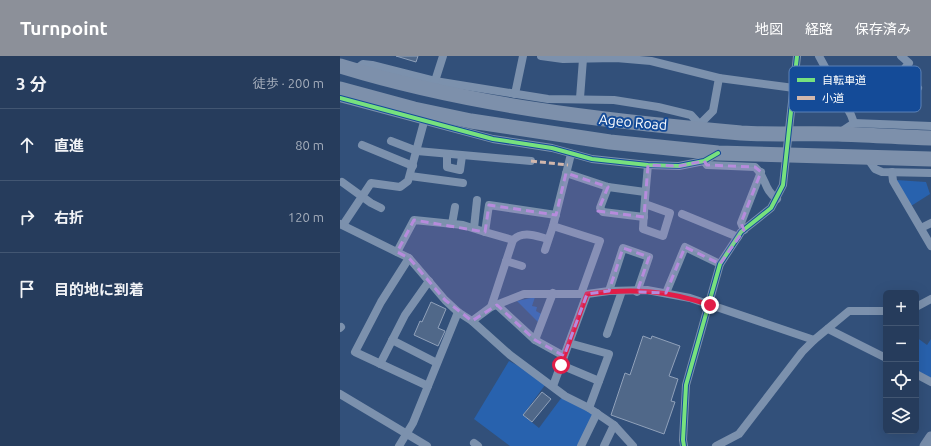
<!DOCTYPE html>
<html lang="ja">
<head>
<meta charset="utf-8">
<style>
	body { margin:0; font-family:Ubuntu,"Noto Sans JP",sans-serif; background:#324765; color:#f1f3f6 }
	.controls { position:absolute; right:12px; bottom:12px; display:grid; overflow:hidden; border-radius:6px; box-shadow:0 4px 16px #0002 }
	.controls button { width:36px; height:36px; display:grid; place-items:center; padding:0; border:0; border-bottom:1px solid #425672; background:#263c5c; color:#f1f3f6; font:20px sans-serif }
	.stop { position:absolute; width:12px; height:12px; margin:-9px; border:3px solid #e11d48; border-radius:50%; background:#fff }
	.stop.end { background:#e11d48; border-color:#fff; box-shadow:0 1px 4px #0008 }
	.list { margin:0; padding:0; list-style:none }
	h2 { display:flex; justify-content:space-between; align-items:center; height:52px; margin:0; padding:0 16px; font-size:17px }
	h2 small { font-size:13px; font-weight:400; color:#a4adbb }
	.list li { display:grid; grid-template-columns:26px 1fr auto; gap:12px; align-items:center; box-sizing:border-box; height:72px; padding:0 16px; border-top:1px solid #425672 }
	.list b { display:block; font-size:15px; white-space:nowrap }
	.list em { font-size:13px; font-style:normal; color:#a4adbb }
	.icon { flex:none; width:22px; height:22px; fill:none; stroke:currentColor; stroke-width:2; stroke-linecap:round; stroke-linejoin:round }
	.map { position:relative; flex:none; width:591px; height:390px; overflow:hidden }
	header { display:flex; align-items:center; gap:24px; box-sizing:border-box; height:56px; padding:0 20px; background:#8c9099; color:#fff }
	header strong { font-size:19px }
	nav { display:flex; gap:22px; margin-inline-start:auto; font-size:14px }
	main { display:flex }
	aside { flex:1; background:#263c5c }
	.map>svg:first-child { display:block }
</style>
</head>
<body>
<header>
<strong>Turnpoint</strong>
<nav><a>地図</a><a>経路</a><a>保存済み</a></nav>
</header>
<main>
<aside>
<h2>3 分<small>徒歩 · 200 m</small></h2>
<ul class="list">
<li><svg class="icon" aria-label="ahead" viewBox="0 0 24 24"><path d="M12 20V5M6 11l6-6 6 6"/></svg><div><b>直進</b></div><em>80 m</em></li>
<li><svg class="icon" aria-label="right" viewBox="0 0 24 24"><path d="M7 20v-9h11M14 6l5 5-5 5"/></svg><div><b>右折</b></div><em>120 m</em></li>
<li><svg class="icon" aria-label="arrive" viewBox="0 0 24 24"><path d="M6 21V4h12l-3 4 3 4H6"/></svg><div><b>目的地に到着</b></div></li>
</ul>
</aside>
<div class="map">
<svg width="591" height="390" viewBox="0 0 591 390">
	<rect width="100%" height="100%" fill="#32507a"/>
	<g fill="#2862ae">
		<path d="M556,124L586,126L590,138L571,150Z"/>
		<path d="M195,241L192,250L197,251L196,255L203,259L199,267L177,245Z"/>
		<path d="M576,281L587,289L591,283V324L576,315Z"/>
		<path d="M169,305L188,315L205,329L183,359L199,372L222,341L254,359L239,390H170L134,363Z"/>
	</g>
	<g fill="#506889" stroke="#90a1ba">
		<path d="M56,0H78L76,6Z"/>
		<path d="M91,246L106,253L98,272L105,275L98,290L74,279L80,265L82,266Z"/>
		<path d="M303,280L311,283L312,280L340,290L329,320L338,323L331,345L335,346L324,378L271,359L285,317L290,319Z"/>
		<path d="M202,336L211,343L192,366L183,359Z"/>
	</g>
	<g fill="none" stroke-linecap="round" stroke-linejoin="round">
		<g stroke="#7c91ad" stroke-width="8">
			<path d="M201,0L223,3L276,2L311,5L379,22L454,32"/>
			<path d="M479,0L511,59L514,67"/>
			<path d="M561,0L569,7L559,19L578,32"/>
			<path d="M15,14L23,8L32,9L95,25L208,43L274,44L318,51L351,59L363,72"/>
			<path d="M95,25L103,0"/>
			<path d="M175,38L183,0"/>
			<path d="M0,42L153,83L212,92L252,103L308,109L339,110L364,105L377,98"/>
			<path d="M240,42L243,3"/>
			<path d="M360,68L373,55L379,22"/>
			<path d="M499,77L514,67L591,70"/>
			<path d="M51,85L77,95L191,105"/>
			<path d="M22,89L73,110"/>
			<path d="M107,98V111L120,114L122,100"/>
			<path d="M231,98L213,170L260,185L241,238"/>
			<path d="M528,103L535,113L542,116L591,117"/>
			<path d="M364,105L367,109L415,111C427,122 423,133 437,143"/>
			<path d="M552,116L553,125L591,190"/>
			<path d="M226,117L268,131L305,136"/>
			<path d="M70,120L123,127"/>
			<path d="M2,126L31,147L41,152"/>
			<path d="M268,131L260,152L263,156L304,161"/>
			<path d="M305,148L330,157L323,180L303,173C304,152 306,131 308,109"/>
			<path d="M342,158L398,181"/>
			<path d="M0,168L69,202L105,244L118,256L132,265L170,299L225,340L249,352L274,369L293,390"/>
			<path d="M112,168L115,151"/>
			<path d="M3,169L31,127L60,131L68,125L84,66"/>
			<path d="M134,172L137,144"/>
			<path d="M581,172L591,167"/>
			<path d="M404,174L401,167L421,116"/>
			<path d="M145,176L173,184L151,251"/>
			<path d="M173,184C183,174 196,180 208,183"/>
			<path d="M205,194L213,170"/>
			<path d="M57,196L74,164L123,169L145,176L149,149L216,159"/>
			<path d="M69,202L41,246L15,296L88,330"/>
			<path d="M166,205L182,210"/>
			<path d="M269,235L283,192L309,201L297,236"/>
			<path d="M326,237L345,191L380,208"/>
			<path d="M157,249L195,284L224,300"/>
			<path d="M576,251L591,243"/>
			<path d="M132,265L151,251L184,238H247L269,235L307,234L350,242L474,284"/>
			<path d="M0,272L1,271"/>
			<path d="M488,273L546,302"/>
			<path d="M267,278L282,235"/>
			<path d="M52,284L97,307"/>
			<path d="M195,284L213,237"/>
			<path d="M229,287L269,298L249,352"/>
			<path d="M40,308L65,259L89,225"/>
			<path d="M221,309L259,325"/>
			<path d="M576,318L591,326"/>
			<path d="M213,330L247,238"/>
			<path d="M0,338L87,390"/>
			<path d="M134,387L138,390"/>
			<path d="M59,390L73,367L118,256"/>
			<path d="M241,390L257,357"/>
			<path d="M264,390L274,369"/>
			<path d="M344,390L343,384L346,329L380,208L401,176L431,152L443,129L457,0"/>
			<path d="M376,390L399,378L462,296L474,284L509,255H546"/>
		</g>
		<path stroke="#778ca9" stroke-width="11" d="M585,390L591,381"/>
		<g stroke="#7d90ab" stroke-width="15">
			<path d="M0,10C130,50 265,65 401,77C433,79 466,77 498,78C529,79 560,81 591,82"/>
			<path d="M0,33L74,53L131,65L270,86L378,97L591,103"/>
		</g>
		<path stroke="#d1b7ad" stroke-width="3" stroke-dasharray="6 3" stroke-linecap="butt" d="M191,105L228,109"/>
		<g stroke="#144b98" stroke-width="6">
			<g id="cycleway">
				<path d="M0,42L153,83L212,92L252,103L308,109L339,110L364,105L378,97"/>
				<path d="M344,390L343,384L346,329L380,208L401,176L431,152L443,129L457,0"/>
			</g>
		</g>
		<use href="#cycleway" stroke="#77e17e" stroke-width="4"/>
	</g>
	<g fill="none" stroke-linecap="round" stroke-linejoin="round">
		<path stroke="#e11d48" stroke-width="5" d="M221,309L247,238C292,232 326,234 370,249"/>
	</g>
	<path fill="#b68bdc" fill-opacity="0.2" stroke="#b68bdc" stroke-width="3" stroke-dasharray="8 5" stroke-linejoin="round" d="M364,105L367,109L415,111L421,116L401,167L404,174L380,208L345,191L326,237L297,236L309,201L283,192L269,235L247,238L224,300L195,284L157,249L132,265L105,244L69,202L57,196L74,164L145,176L149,149L216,159L226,117L268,131L258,155L304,161L308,109L339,110Z"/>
	<g text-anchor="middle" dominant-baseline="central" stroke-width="4" stroke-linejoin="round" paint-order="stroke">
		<g font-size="14" fill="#fff" stroke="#144b98">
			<text transform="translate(293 66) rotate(5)">Ageo Road</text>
		</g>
	</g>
	<rect x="449" y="10" width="132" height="46" rx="6" fill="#144b98" stroke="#5a81b7" stroke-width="1"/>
	<rect x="457" y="22" width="18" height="4" fill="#77e17e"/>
	<rect x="457" y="40" width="18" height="4" fill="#d1b7ad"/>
	<g font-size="11" fill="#fff">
		<text x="482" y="28">自転車道</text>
		<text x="482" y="46">小道</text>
	</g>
</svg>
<div class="controls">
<button>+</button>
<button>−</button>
<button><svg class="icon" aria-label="locate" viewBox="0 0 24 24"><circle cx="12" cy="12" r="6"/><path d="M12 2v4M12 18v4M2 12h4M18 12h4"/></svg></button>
<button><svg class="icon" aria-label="layers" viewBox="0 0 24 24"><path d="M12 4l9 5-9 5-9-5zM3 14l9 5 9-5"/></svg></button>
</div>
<div class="stop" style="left:221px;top:309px"></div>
<div class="stop end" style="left:370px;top:249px"></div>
</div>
</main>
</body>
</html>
